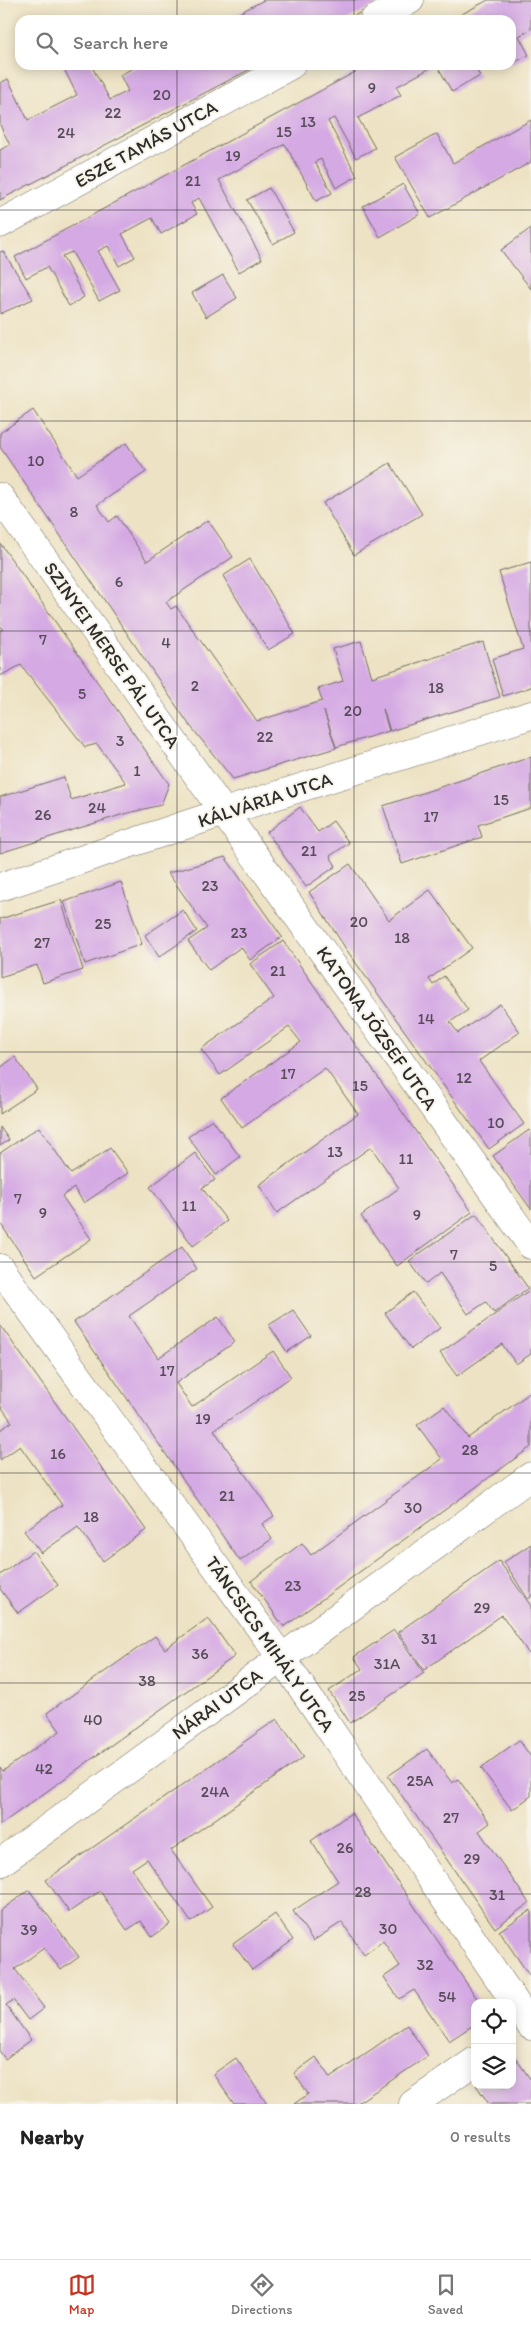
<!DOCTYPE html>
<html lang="en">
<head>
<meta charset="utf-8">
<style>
	body { margin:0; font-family:Itim,sans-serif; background:#f6f6f6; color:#222 }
	.controls { position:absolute; right:15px; bottom:15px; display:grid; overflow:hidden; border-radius:10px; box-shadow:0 2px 12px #0003 }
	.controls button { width:45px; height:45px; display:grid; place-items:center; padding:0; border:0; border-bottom:1px solid #e0e0e0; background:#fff; color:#222; font:25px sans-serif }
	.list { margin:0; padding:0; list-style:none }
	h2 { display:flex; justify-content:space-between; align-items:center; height:65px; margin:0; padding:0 20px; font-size:21px }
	h2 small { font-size:16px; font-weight:400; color:#767676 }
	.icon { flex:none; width:28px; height:28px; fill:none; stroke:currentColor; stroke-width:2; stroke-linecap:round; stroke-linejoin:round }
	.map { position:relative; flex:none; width:531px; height:2104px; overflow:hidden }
	.search { position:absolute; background:#fff; box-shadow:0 2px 12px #0003; left:15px; right:15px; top:15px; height:55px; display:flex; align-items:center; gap:12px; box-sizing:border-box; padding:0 18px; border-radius:15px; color:#767676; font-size:19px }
	.sheet { height:155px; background:#fff }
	nav { display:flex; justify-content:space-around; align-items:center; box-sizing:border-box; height:70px; border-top:1px solid #e0e0e0; background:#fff; font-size:14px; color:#767676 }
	nav a { display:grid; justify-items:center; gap:2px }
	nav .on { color:#c8321e }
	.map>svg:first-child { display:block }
</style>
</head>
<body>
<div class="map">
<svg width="531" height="2104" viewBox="0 0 531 2104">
	<rect width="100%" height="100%" fill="#f7f3e8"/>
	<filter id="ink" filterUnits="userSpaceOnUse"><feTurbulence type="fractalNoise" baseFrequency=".02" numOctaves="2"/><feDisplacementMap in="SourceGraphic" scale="10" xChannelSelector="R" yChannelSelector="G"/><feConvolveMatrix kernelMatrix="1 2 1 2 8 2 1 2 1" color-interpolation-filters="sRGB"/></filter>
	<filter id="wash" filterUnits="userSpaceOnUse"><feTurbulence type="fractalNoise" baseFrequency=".0096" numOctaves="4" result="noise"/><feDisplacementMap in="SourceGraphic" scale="20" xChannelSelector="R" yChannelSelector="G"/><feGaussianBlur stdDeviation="1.12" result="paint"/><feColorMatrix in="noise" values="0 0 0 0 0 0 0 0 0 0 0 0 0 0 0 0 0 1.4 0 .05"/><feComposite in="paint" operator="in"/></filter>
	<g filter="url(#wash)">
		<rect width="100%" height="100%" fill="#ede2c3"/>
		<g id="blocks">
			<g fill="#d5aae4">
				<path d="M264,0H385L346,20H226Z"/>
				<path d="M488,0H531V29L519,36L529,55L511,64V20H451Z"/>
				<path d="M62,65H91L110,100L128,91L120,75L139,65H258L0,200V150L10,145L0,125V83L8,79L28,120L77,95Z"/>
				<path d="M368,65H436L396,87L401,95L358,118L375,148L356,158L334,118L328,121L357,176L336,188L321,159L315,162L332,193L316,201L285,144L219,180L262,259L239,272L199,198L191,203L197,214L161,234L152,218L122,234L135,257L119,266L108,246L98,251L120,290L99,301L72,252L62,256L84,297L69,306L47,267L26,278L15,257Z"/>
				<path d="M437,65H473L480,76L452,92Z"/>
				<path d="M531,120V162L430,218L395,157L437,134L453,163Z"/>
				<path d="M403,184L420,214L380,237L363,206Z"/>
				<path d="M269,188L294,232L273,244L247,200Z"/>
				<path d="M531,228V289L501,250Z"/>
				<path d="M3,251L33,299L0,314V252Z"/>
				<path d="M223,275L237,298L206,317L192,293Z"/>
				<path d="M33,410L77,476L126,443L146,472L97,505L109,522L117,516L147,561L208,520L233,557L166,602L171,609L176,606L257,721L322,701L318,689L343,681L333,649L361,641L372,677L483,642L500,697L390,731L383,709L389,731L336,747L324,711L336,748L233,779L188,723L0,447V433Z"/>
				<path d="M390,463L422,514L354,555L323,503Z"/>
				<path d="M0,543L169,784L161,805L124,814L0,853V797L64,777L71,800L126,783L97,744L85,747L21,665L0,676V631L3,629L0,625Z"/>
				<path d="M250,559L295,634L268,650L223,576Z"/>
				<path d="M531,562V687L503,696L492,659L523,649L499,572Z"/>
				<path d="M531,757V808L478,825L482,837L402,864L383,806Z"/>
				<path d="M300,807L318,832L333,821L349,843L330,856L336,866L306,887L267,832Z"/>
				<path d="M225,857L282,937L250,960L241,947L209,970L188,941L207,928L168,873Z"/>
				<path d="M350,864L389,920L430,890L472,948L429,979L433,985L444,976L468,1010L450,1022L458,1033L500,1004L520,1032L479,1061L524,1124L489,1149L346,949L309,892Z"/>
				<path d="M121,882L142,944L85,964L64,902Z"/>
				<path d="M61,900L83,970L43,983L37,965L0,977V919Z"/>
				<path d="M183,910L197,931L159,957L145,935Z"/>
				<path d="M283,941L472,1212L397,1266L361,1216L399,1188L371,1147L277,1213L259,1185L358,1114L325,1068L242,1128L221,1098L301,1042L289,1027L220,1075L201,1049L274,998L250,964Z"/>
				<path d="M15,1057L37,1089L0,1114V1068Z"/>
				<path d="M212,1119L240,1157L216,1175L188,1137Z"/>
				<path d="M0,1127L9,1140L0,1146Z"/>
				<path d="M39,1127L71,1174L110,1148L128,1173L84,1203L74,1188L62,1196L91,1239L36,1276L0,1223V1153Z"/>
				<path d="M529,1130L531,1133V1209L493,1156Z"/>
				<path d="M195,1153L215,1180L202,1188L227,1221L193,1246L150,1187Z"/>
				<path d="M476,1214L528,1288L494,1313L486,1302L468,1314L440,1273L426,1284L409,1261Z"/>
				<path d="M182,1247L197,1269L129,1316L158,1358L218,1317L235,1342L176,1383L192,1407L273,1351L291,1377L214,1430L274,1516L262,1524L272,1539L240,1561L74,1322Z"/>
				<path d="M531,1289V1354L516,1364L502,1344L457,1376L440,1353Z"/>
				<path d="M413,1292L440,1328L411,1349L385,1313Z"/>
				<path d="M293,1310L311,1336L287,1352L269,1325Z"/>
				<path d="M0,1325L146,1530L103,1561L78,1527L41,1553L24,1531L62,1505L20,1446L0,1460V1430L12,1422L0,1405Z"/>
				<path d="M531,1392V1447L284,1627L251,1581L302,1543L311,1555L442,1459L417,1425L444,1406L468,1438Z"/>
				<path d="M531,1544V1597L528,1599L504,1562Z"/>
				<path d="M33,1551L58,1585L18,1613L0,1589V1575Z"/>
				<path d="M499,1561L531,1606V1653L529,1654L502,1615L424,1670L398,1632Z"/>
				<path d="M208,1618L235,1656L0,1825V1767L3,1771L60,1731L47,1713L155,1636L165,1649Z"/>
				<path d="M394,1630L424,1673L350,1723L329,1691L362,1669L354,1657Z"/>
				<path d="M277,1719L304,1757L171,1850L212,1907L191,1922L147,1859L132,1869L170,1924L152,1937L141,1921L127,1930L100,1891L69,1912L46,1880Z"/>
				<path d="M519,1740L531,1757V1796L512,1810L481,1768Z"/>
				<path d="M427,1749L452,1783L458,1779L490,1823L479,1831L529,1903L495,1928L388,1776Z"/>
				<path d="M351,1813L480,2003H475V2024L449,2041L414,1990L399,1999L384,1977L400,1966L383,1941L364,1955L342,1922L313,1941L293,1911L338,1881L311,1841Z"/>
				<path d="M29,1890L79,1957L61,1970L44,1948L15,1969L44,2008L28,2020L13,2000L6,2005L31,2040L5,2059L0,2052V1911Z"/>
				<path d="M531,1910V1978L499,1931Z"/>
				<path d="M275,1914L293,1940L252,1970L233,1944Z"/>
				<path d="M407,2025L428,2056L356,2104H294L308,2094L294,2073L316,2057L330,2078Z"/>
				<path d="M512,2053L531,2080V2104H489L476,2085H512Z"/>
				<path d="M236,2058L267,2104H234L213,2074Z"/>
			</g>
		</g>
	</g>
	<g filter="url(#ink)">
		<use href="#blocks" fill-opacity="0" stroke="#6f6b60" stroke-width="1"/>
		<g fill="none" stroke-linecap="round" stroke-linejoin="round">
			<g stroke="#6f6b60" stroke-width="29">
				<g id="street">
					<path d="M374,20L410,0"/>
					<path d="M0,224L291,65"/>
					<path d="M0,497L531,1245"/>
					<path d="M0,887L224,812L531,715"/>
					<path d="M0,1268L281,1657L531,2026"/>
					<path d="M0,1863L531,1476"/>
					<path d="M413,2104L475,2061"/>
				</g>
			</g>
			<use href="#street" stroke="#fff" stroke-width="28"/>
		</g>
	</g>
	<path fill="none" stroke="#2b2b2b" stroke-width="1" stroke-opacity="0.55" d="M177,0V20M354,0V20M177,65V2104M354,65V2104M0,210H531M0,421H531M0,631H531M0,842H531M0,1052H531M0,1262H531M0,1473H531M0,1683H531M0,1894H531"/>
	<g text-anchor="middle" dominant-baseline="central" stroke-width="4" stroke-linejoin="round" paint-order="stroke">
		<g font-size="16" fill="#564b59">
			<text x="372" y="87">9</text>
			<text x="162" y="94">20</text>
			<text x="113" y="112">22</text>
			<text x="308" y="121">13</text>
			<text x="284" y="131">15</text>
			<text x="66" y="132">24</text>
			<text x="233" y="155">19</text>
			<text x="193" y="180">21</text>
			<text x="36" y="460">10</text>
			<text x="74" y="511">8</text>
			<text x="119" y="581">6</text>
			<text x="43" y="639">7</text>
			<text x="166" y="642">4</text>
			<text x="195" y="685">2</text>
			<text x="436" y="687">18</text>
			<text x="82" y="693">5</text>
			<text x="353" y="710">20</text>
			<text x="265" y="736">22</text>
			<text x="120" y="740">3</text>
			<text x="137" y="770">1</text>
			<text x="501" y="799">15</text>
			<text x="97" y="807">24</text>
			<text x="43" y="814">26</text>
			<text x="431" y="816">17</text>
			<text x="309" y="850">21</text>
			<text x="210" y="885">23</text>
			<text x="359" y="921">20</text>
			<text x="103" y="923">25</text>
			<text x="239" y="932">23</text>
			<text x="402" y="937">18</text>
			<text x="42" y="942">27</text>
			<text x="278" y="970">21</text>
			<text x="426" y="1018">14</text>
			<text x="288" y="1073">17</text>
			<text x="464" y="1077">12</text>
			<text x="360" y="1085">15</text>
			<text x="496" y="1122">10</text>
			<text x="335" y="1151">13</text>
			<text x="406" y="1158">11</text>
			<text x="18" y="1198">7</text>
			<text x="189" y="1205">11</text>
			<text x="43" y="1212">9</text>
			<text x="417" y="1214">9</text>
			<text x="454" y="1254">7</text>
			<text x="493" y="1265">5</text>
			<text x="167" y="1370">17</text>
			<text x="203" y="1418">19</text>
			<text x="470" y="1449">28</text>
			<text x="58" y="1453">16</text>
			<text x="227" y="1495">21</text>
			<text x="413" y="1507">30</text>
			<text x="91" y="1516">18</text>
			<text x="293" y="1585">23</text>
			<text x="482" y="1607">29</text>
			<text x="429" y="1638">31</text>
			<text x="200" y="1653">36</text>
			<text x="387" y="1663">31A</text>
			<text x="147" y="1680">38</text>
			<text x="357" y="1695">25</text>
			<text x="93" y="1719">40</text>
			<text x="44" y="1768">42</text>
			<text x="420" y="1780">25A</text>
			<text x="215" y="1791">24A</text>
			<text x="451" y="1817">27</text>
			<text x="345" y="1847">26</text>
			<text x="472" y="1858">29</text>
			<text x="363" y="1891">28</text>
			<text x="497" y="1894">31</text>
			<text x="388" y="1928">30</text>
			<text x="29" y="1929">39</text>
			<text x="425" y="1964">32</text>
			<text x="447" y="1996">54</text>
		</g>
		<g font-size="19" fill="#2b2b2b" stroke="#f7f3e8">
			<text transform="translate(146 144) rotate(-29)">ESZE TAMÁS UTCA</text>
			<text transform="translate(112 655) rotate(55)">SZINYEI MERSE PÁL UTCA</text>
			<text transform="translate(265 800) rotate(-18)">KÁLVÁRIA UTCA</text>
			<text transform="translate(377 1028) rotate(55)">KATONA JÓZSEF UTCA</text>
			<text transform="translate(270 1644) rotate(55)">TÁNCSICS MIHÁLY UTCA</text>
			<text transform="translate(217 1704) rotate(-36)">NÁRAI UTCA</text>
		</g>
	</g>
</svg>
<div class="controls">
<button><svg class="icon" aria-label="locate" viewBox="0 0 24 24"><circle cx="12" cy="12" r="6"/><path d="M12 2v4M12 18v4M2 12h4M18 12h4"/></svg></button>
<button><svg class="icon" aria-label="layers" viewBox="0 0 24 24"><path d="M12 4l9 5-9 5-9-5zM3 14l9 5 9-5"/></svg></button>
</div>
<div class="search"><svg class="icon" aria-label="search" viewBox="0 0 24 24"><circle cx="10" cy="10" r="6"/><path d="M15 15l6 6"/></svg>Search here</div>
</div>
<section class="sheet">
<h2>Nearby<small>0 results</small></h2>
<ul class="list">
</ul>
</section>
<nav>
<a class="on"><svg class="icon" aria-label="map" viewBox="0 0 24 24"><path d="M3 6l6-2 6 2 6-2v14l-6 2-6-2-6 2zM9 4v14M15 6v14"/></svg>Map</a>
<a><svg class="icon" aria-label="directions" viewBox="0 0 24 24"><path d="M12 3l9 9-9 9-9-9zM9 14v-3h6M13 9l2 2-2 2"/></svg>Directions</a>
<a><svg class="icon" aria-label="saved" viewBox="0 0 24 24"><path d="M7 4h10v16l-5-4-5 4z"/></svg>Saved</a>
</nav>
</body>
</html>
